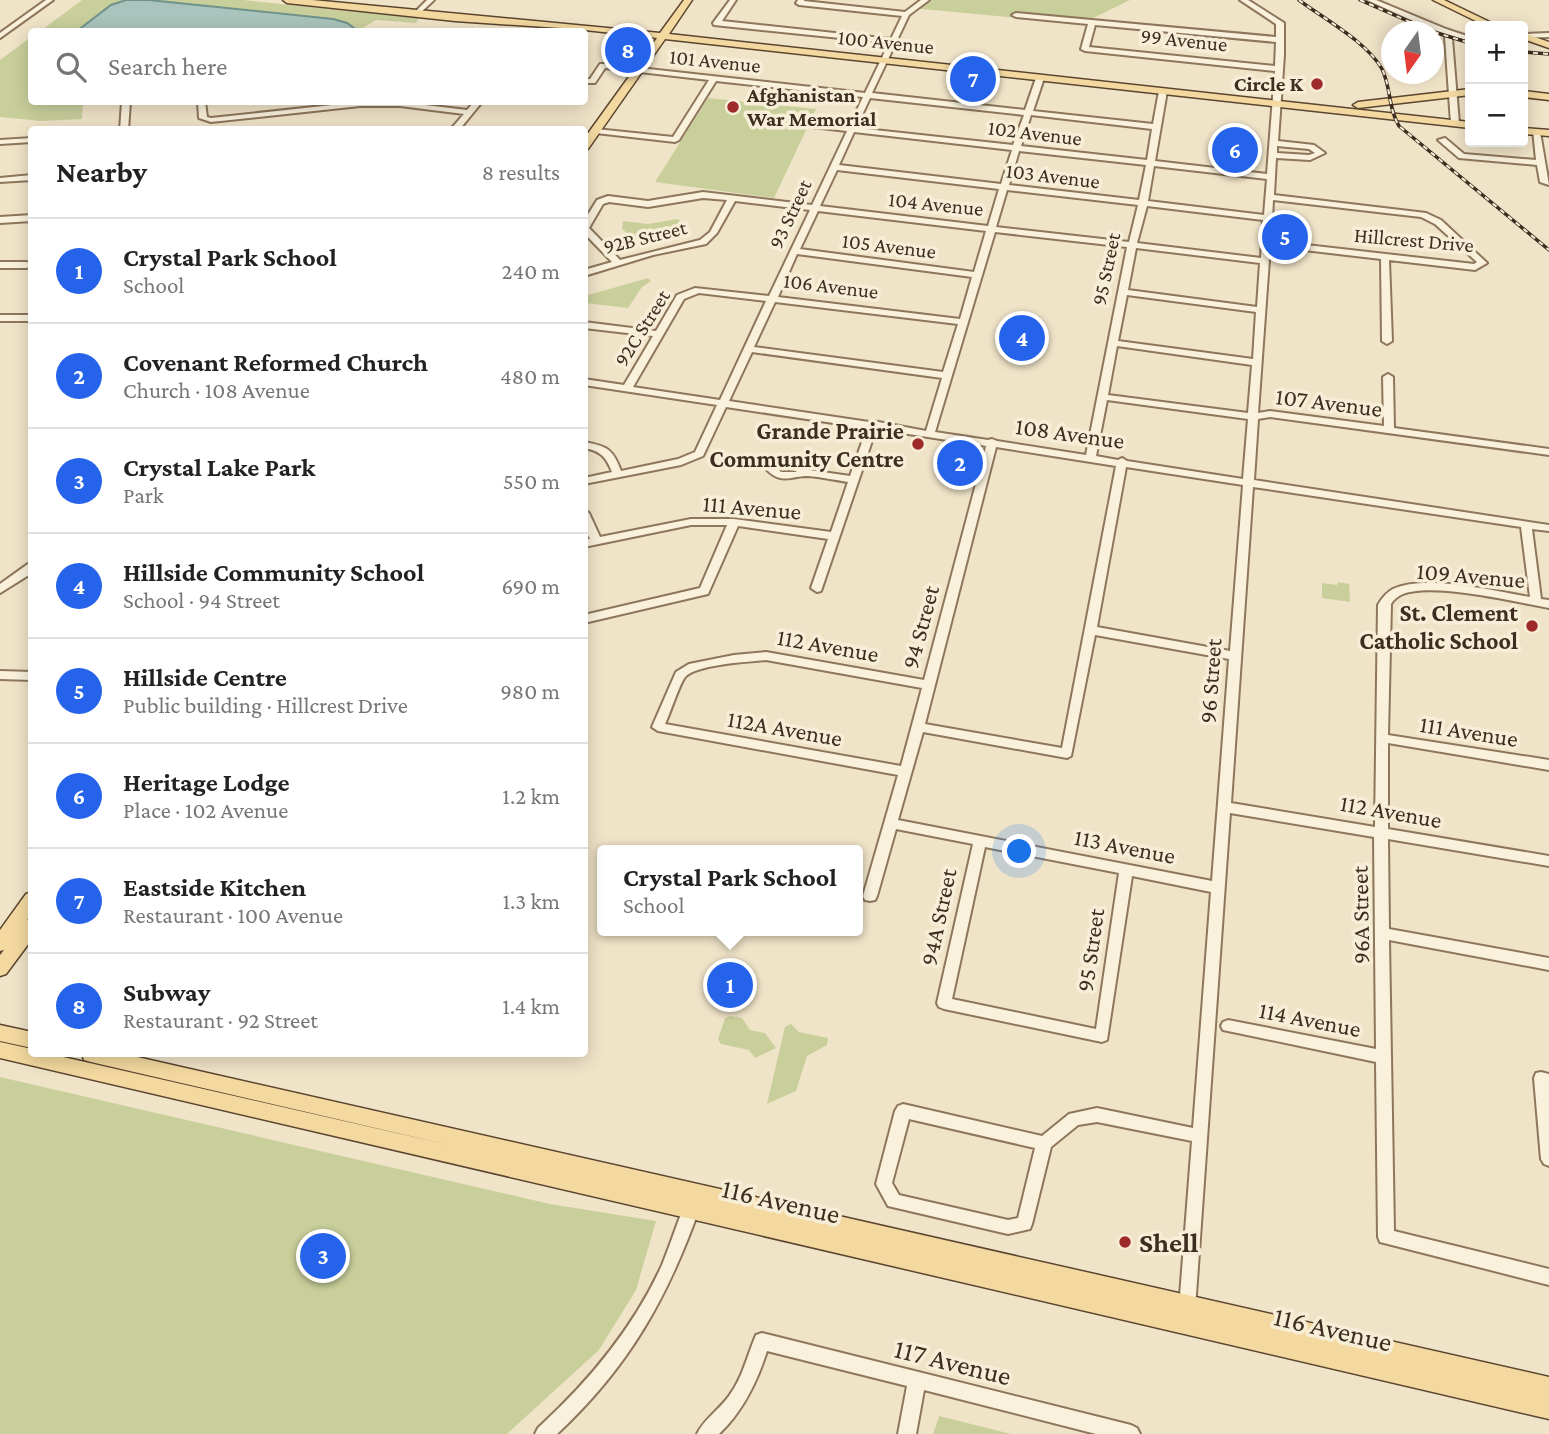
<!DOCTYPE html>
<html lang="en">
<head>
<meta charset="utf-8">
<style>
	body { margin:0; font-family:"Crimson Pro",serif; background:#f6f6f6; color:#222 }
	.controls { position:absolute; right:21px; top:21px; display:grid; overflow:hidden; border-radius:7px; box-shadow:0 4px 18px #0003 }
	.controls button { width:63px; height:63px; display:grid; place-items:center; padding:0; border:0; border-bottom:2px solid #e0e0e0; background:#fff; color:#222; font:35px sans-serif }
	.compass { position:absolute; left:1381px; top:21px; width:63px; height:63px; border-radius:50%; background:#fff; box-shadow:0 4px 18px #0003; rotate:194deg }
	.you { position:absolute; left:1020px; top:852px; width:24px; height:24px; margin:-18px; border:5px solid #fff; border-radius:50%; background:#1a73e8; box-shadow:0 0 0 10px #1a73e833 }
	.badge { display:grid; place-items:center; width:46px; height:46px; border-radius:50%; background:#2563eb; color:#fff; font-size:23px; font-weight:700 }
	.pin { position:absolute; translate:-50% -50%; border:4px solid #fff; box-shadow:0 2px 7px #0006 }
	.popup { position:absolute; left:597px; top:845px; width:266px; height:91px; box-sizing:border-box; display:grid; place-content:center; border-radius:7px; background:#fff; filter:drop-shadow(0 2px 5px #0005); font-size:23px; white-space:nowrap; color:#767676 }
	.popup b { font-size:26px; color:#222 }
	.popup::after { content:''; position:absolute; left:50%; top:100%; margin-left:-14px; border:14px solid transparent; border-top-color:#fff }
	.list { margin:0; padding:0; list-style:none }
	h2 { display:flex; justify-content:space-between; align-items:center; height:91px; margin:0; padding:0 28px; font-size:30px }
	h2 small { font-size:23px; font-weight:400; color:#767676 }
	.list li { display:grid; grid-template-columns:46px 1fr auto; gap:21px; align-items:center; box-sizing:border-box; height:105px; padding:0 28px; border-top:2px solid #e0e0e0 }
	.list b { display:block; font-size:26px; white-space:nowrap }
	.list p { margin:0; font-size:23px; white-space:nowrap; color:#767676 }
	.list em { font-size:23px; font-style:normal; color:#767676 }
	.icon { flex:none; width:38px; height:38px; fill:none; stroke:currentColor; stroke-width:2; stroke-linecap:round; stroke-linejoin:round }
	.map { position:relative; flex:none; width:1549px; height:1434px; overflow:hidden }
	.search { position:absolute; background:#fff; box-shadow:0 4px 18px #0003; left:28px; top:28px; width:560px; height:77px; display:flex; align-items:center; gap:18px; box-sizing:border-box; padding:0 24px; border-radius:7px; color:#767676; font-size:26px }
	.panel { position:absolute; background:#fff; box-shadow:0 4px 18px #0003; left:28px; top:126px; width:560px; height:931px; border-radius:7px }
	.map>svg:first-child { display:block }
</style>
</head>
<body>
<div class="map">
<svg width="1549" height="1434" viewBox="0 0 1549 1434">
	<rect width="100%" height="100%" fill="#f0e4c8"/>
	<g fill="#c9cf9b">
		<path d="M82,0H128L80,31L39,32Z"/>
		<path d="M149,0H243L419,18L416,23L376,20L357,31L342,22Z"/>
		<path d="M923,0H1130L1081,24L911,8Z"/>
		<path d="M31,37L29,87L32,102H83L82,119L41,121L0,117V60Z"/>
		<path d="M708,98L816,109L774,198L655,182Z"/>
		<path d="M677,219L681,221L668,230L632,237L622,229L623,221L648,224Z"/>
		<path d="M648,278L651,281L642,287L628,308L585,303V296Z"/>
		<path d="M1338,582L1349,584L1350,602L1322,598V583L1337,585Z"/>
		<path d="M730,1016L742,1018L750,1030L765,1033L776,1048L755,1058L749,1050L721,1044L718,1039L725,1018Z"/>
		<path d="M791,1024L799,1032L828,1038L827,1045L807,1056L796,1091L767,1104L785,1027Z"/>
		<path d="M0,1077L550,1204L656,1221L636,1290L599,1350L507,1434H0Z"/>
		<path d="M939,1416L1011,1434H933Z"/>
	</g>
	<path fill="#a9c4bc" stroke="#6f938a" stroke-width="2" d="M126,0H149L333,19L347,23L358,31H77L111,5Z"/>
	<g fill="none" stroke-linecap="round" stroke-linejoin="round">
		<g stroke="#8d765c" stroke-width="4">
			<g id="minor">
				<path d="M46,0H53L0,38V33Z"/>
				<path d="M427,0H434L418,15H414V13Z"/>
				<path d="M730,0H736L722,21L891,39L902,16L799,5L796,3L798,0H804V1L905,12L921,0H929L909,15L872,93L1025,110L1036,78L1040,76L1044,78L1033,111L1153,124L1159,91L1163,89L1167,91L1155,161L1267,174L1275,71L1085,51L1081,49L1088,24L1016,17L1012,15L1016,13L1276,37V24L1240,0H1248L1284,23V55L1278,141L1314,145L1325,153L1310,160L1276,158L1274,195L1426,213L1441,220L1487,263L1475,270L1389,260L1392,341L1387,344L1382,341L1381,259L1270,246L1258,413L1270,411L1384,426L1383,377L1388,374L1393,377L1394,428L1549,449V455L1270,417L1258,419L1254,480L1549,525V531L1532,529L1541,599L1549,600V608C1516,602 1433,582 1403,594C1398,596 1394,599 1391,604L1388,735L1549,760V770L1388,743V829L1549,856V866L1388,839L1389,929L1549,958V970L1389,940L1394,1231L1549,1269V1285L1380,1242L1378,1237L1376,1062L1223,1030L1221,1026L1223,1022L1228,1020L1376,1049L1374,837L1230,813L1195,1309L1193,1315L1187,1317L1181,1315L1179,1309L1192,1141L1097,1122L1078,1125L1051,1147L1032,1224L1030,1229L1008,1234L888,1206L876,1184L895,1111L898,1106L903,1104L1042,1136L1069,1114L1097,1108L1193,1128L1211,892L1132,876L1107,1040L1102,1042L944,1009L939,1007L937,1003L973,844L896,829L877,896L875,900L870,901L865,900L863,896L898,775L658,731L652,727L676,672L689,664L734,655L766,652L924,680L986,446L876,429L821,591L817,592L811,588L828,539L738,526L708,594L584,623V615L700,588L727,525H691L584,547V540L590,539L584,527V510L589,513L600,537L691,519H734L831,532L848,482C835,480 821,477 808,476C790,476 781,485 766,469L776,462H793L809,470L850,476L867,428L726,407L703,456L681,465L584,484V478L612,472C606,457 601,451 584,448V442C607,446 613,449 621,471L678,459L695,452L717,405L584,385V379L624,385L653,336L584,328V322L656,331L677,295L695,288L769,296L810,210L735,201L717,233L706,244L653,255L584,276V270L612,262L584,233V221L597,200L608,196L648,201L703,192L812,205L847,131L795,125L791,123L795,121L849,127L863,97L716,81L679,140L675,142L596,133L592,131L596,129L673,137L709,80L605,68L595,83H584V79H590L600,64H603L865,93L889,43L714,25L713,23ZM1095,25L1276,42L1275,66L1089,47ZM870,98L1024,115L1013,145L856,128ZM1031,115L1152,129L1147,160L1021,146ZM854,132L1012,150L1001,184L839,165ZM1277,146L1309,149L1315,153L1309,155L1277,153ZM1019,151L1146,165L1139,200L1009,185ZM1154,166L1267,179L1264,215L1148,201ZM837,170L999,189L988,226L820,206ZM1007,190L1138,205L1129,242L996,227ZM703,198L727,200L710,232L700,240L620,260L589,228L603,204L609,202L648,207ZM1273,200L1421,217L1435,224L1477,262L1474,264L1271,241ZM1147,206L1263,220L1261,258L1137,243ZM818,211L986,231L974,272L800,249ZM995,232L1127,247L1086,455L997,441L992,439L988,440L935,432ZM1136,248L1260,263L1257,307L1128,290ZM797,254L972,277L960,319L778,297ZM699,293L766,301L720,400L633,387L684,299ZM1127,295L1256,312L1253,359L1118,341ZM775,302L958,324L943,372L754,347ZM1117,346L1252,365L1248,413L1108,395ZM752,352L942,378L926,431L873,421L869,422L729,401ZM1107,400L1248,419L1243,479L1127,461L1122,458L1118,460L1096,456ZM996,447L1116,466L1062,748L925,724ZM782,467L790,468L797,472H781L778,469ZM1126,467L1243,485L1230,651L1097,627ZM1253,487L1521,527L1530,597C1495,591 1425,574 1393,589C1386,593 1382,598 1378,605L1375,827L1231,803ZM1095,635L1229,659L1212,881L898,820L923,732L1067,758L1071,756ZM766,660L922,688L901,766L665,724C670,714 679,685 685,677C697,664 748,662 766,660ZM985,847L1119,873L1096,1029L952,999ZM909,1119L1035,1148L1018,1218L1008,1220L899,1195L892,1183Z"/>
				<path d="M1367,0H1376L1446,29L1470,37V41L1440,33Z"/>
				<path d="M1549,33V37L1523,38V34Z"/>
				<path d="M1445,37L1452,39L1459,123L1455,125L1451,123Z"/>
				<path d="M122,102H130L128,130H120Z"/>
				<path d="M198,102H205L207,117L211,118L360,102H400L467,110L474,102H482L459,130H450L464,114L400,106H360L211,122L199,118Z"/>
				<path d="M1533,130L1540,132L1549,185L1540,182L1537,165L1459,158L1438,140L1445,138L1464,154L1536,160Z"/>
				<path d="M32,138V142L0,144V140Z"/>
				<path d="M32,175V180L0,182V178Z"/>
				<path d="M32,215V221L0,223V217Z"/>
				<path d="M0,262H27L31,265L27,268H0Z"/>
				<rect x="0" y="315" width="32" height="6"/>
				<path d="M28,564H32V573L0,593V584Z"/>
				<path d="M0,671L32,672V680L0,679Z"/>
				<path d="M1541,1072L1549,1074V1166L1544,1164L1541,1159L1534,1078L1536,1073Z"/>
				<path d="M693,1197L699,1199L701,1204C668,1297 630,1366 557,1434H535L538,1428C589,1381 633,1329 662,1265C671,1243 678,1220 687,1199Z"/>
				<path d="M762,1333L1131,1425L1137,1428L1140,1434H1096L924,1390L916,1434H898L907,1386L767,1351C757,1382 743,1411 719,1434H697C703,1420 720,1409 729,1396C743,1377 747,1356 756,1335Z"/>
			</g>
		</g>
		<g stroke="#5b4430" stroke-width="3">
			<g id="major">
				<path d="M283,0H312L660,33L684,0H692L669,34L1470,122V128L665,39L588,149L584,150V139L657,38L576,29L455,21L287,3Z"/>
				<path d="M1433,0H1444L1498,26H1486Z"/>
				<path d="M1523,33L1549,42V48L1523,39Z"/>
				<path d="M1470,89V95L1358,108L1353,105L1358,102Z"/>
				<path d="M1523,91L1549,94V100L1523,97Z"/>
				<path d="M1523,128L1549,130V136L1523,134Z"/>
				<path d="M32,892V913L27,920L32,918V939L6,974L0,976V955L4,950L0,951V930L26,894Z"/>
				<path d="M0,1025L32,1032V1048L0,1041Z"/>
				<path d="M0,1042L32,1049V1054H50L453,1146L91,1062L84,1060L82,1054H124L1549,1377V1419L0,1058Z"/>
			</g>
		</g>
		<use href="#minor" fill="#faf1dc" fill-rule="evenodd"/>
		<use href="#major" fill="#f3d9a0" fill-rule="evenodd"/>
		<g stroke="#3d2e20" stroke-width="3.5">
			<g id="rail">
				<path d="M1299,0C1324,19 1367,42 1382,69C1391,87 1388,108 1399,126L1549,250"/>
				<path d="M1360,0L1433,32"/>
				<path d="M1434,32L1470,43"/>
				<path d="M1523,52L1549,54"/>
			</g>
		</g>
		<use href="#rail" stroke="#f7eed8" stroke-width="2" stroke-dasharray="5" stroke-linecap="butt"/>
	</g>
	<g fill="#9e2a2b" stroke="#f7eed8" stroke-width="2.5">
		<circle cx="1317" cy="84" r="7"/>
		<circle cx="733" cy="107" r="7"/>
		<circle cx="918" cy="444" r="7"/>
		<circle cx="1532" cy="626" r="7"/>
		<circle cx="1125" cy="1242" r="7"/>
	</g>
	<g text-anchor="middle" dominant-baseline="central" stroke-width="7" stroke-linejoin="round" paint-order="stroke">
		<g font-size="21" fill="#3d2e20" stroke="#f7eed8">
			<text transform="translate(1184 40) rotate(6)">99 Avenue</text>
			<text transform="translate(886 42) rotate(6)">100 Avenue</text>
			<text transform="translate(715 61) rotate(6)">101 Avenue</text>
			<text transform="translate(1035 133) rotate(7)">102 Avenue</text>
			<text transform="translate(1053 176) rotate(7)">103 Avenue</text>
			<text transform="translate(936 204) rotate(6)">104 Avenue</text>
			<text transform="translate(790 214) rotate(-65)">93 Street</text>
			<text transform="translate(645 237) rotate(-14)">92B Street</text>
			<text transform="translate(1414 240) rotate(5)">Hillcrest Drive</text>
			<text transform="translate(889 246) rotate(7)">105 Avenue</text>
			<text transform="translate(1106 269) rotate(-78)">95 Street</text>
			<text transform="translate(831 286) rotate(7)">106 Avenue</text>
			<text transform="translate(642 328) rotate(-58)">92C Street</text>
		</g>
		<g font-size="21" font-weight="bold" fill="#3d2e20" stroke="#f7eed8" text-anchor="end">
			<text x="1303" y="84">Circle K</text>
			<text x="747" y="95" text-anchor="start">Afghanistan<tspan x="747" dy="24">War Memorial</tspan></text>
		</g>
		<g font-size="24" fill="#3d2e20" stroke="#f7eed8">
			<text transform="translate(1329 402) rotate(7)">107 Avenue</text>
			<text transform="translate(1070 433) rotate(8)">108 Avenue</text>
			<text transform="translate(752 507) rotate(5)">111 Avenue</text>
			<text transform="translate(1471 575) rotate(5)">109 Avenue</text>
			<text transform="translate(920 627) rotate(-75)">94 Street</text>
			<text transform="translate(828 645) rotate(10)">112 Avenue</text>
			<text transform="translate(1210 681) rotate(-86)">96 Street</text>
			<text transform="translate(785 728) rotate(10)">112A Avenue</text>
			<text transform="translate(1469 731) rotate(9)">111 Avenue</text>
			<text transform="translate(1391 811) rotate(10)">112 Avenue</text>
			<text transform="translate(1125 846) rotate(11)">113 Avenue</text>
			<text transform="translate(1360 915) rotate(-91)">96A Street</text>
			<text transform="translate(938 917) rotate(-78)">94A Street</text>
			<text transform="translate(1090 950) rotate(-82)">95 Street</text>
			<text transform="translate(1310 1019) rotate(11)">114 Avenue</text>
		</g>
		<g font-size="24" font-weight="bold" fill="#3d2e20" stroke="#f7eed8" text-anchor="end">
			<text x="904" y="430">Grande Prairie<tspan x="904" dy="28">Community Centre</tspan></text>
			<text x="1518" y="612">St. Clement<tspan x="1518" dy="28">Catholic School</tspan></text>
		</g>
		<g font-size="28" fill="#3d2e20" stroke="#f7eed8">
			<text transform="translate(781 1201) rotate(13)">116 Avenue</text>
			<text transform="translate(1333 1329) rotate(13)">116 Avenue</text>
			<text transform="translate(953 1362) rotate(14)">117 Avenue</text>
		</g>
		<g font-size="28" font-weight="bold" fill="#3d2e20" stroke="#f7eed8" text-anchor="start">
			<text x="1139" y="1242">Shell</text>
		</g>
	</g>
</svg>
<div class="controls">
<button>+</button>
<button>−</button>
</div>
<svg class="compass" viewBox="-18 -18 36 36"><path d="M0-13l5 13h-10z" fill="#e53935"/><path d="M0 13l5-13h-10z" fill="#767676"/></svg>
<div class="you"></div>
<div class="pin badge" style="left:730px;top:985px">1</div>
<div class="popup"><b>Crystal Park School</b>School</div>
<div class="pin badge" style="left:960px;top:463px">2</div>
<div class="pin badge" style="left:323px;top:1256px">3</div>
<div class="pin badge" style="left:1022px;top:338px">4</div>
<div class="pin badge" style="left:1285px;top:237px">5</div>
<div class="pin badge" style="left:1235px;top:150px">6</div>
<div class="pin badge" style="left:973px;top:79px">7</div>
<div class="pin badge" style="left:628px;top:50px">8</div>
<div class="search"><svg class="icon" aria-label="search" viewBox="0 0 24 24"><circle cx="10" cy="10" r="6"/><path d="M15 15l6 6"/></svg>Search here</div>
<section class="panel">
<h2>Nearby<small>8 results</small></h2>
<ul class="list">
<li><span class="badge">1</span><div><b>Crystal Park School</b><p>School</p></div><em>240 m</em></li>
<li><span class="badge">2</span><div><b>Covenant Reformed Church</b><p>Church · 108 Avenue</p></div><em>480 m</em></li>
<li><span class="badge">3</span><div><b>Crystal Lake Park</b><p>Park</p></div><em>550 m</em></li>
<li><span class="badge">4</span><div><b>Hillside Community School</b><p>School · 94 Street</p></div><em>690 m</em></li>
<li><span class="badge">5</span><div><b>Hillside Centre</b><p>Public building · Hillcrest Drive</p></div><em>980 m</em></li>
<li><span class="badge">6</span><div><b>Heritage Lodge</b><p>Place · 102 Avenue</p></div><em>1.2 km</em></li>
<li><span class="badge">7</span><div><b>Eastside Kitchen</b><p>Restaurant · 100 Avenue</p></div><em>1.3 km</em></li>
<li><span class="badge">8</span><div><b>Subway</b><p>Restaurant · 92 Street</p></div><em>1.4 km</em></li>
</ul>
</section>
</div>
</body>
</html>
